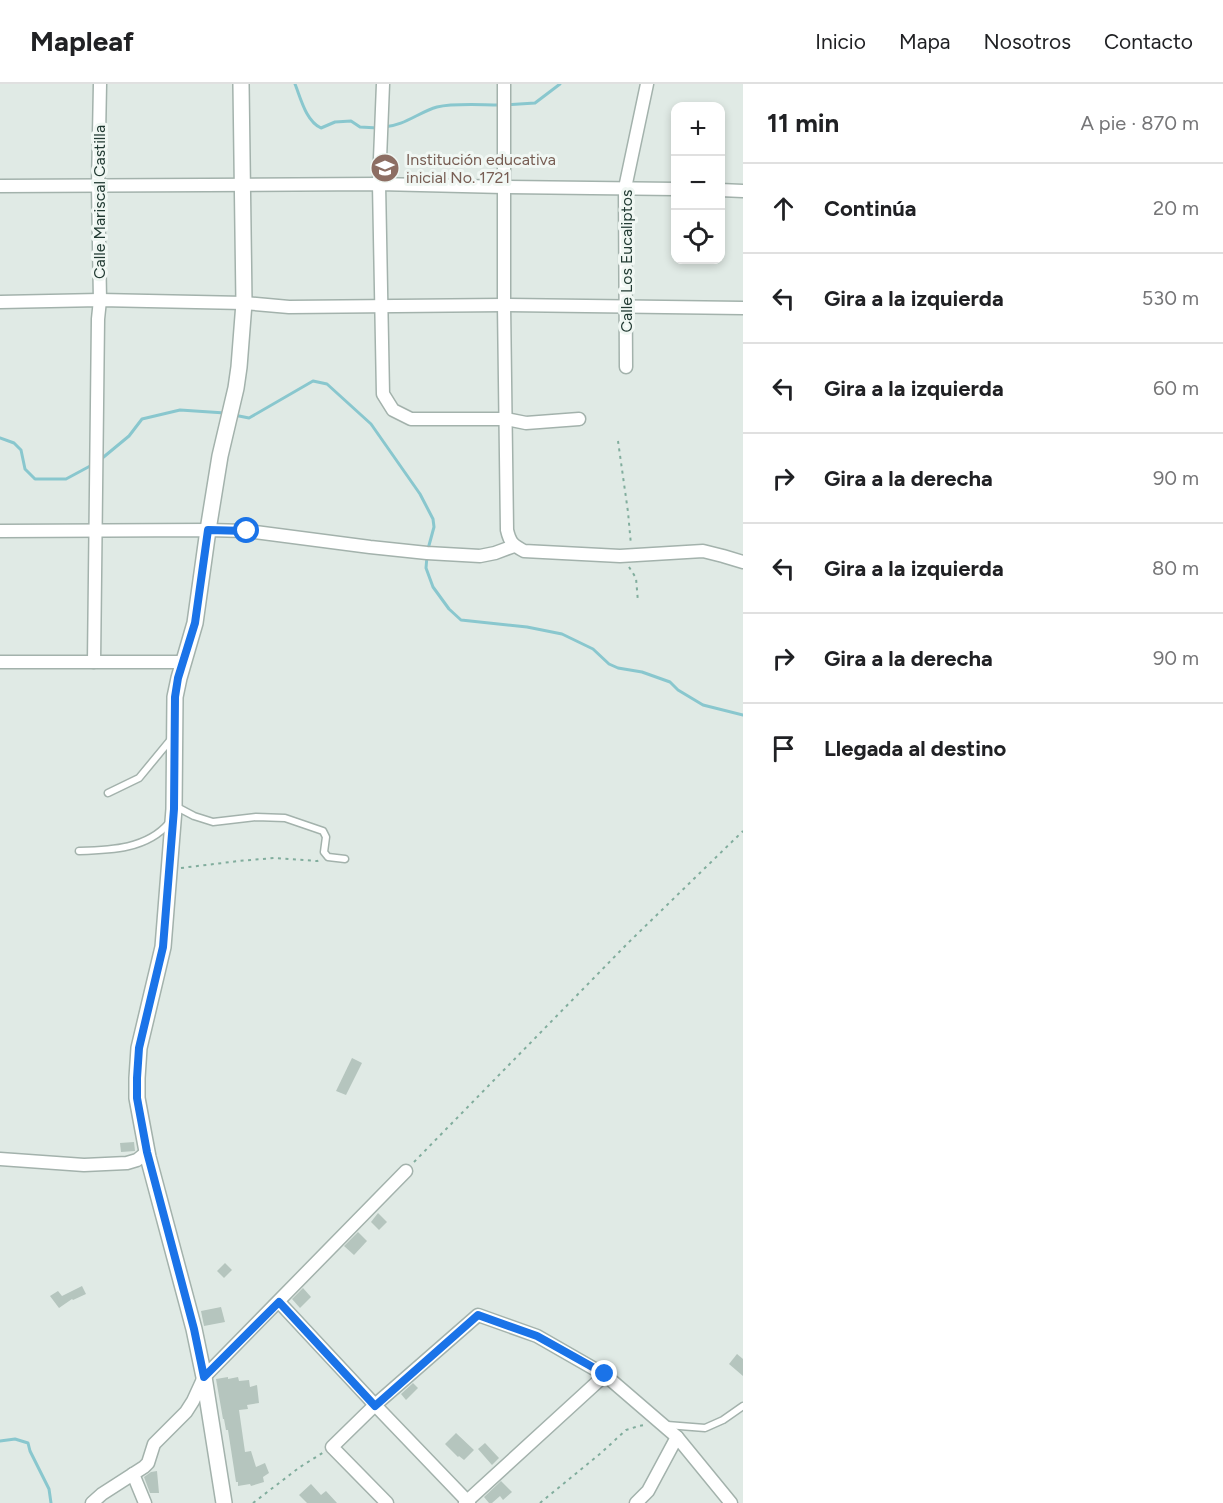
<!DOCTYPE html>
<html lang="es">
<head>
<meta charset="utf-8">
<style>
	body { margin:0; font-family:Figtree,sans-serif; background:#f6f6f6; color:#202124 }
	.controls { position:absolute; right:18px; top:18px; display:grid; overflow:hidden; border-radius:12px; box-shadow:0 3px 9px #0003 }
	.controls button { width:54px; height:54px; display:grid; place-items:center; padding:0; border:0; border-bottom:2px solid #e0e0e0; background:#fff; color:#202124; font:30px sans-serif }
	.stop { position:absolute; width:18px; height:18px; margin:-14px; border:4px solid #1a73e8; border-radius:50%; background:#fff }
	.stop.end { background:#1a73e8; border-color:#fff; box-shadow:0 2px 6px #0008 }
	.list { margin:0; padding:0; list-style:none }
	h2 { display:flex; justify-content:space-between; align-items:center; height:78px; margin:0; padding:0 24px; font-size:26px }
	h2 small { font-size:20px; font-weight:400; color:#757577 }
	.list li { display:grid; grid-template-columns:39px 1fr auto; gap:18px; align-items:center; box-sizing:border-box; height:90px; padding:0 24px; border-top:2px solid #e0e0e0 }
	.list b { display:block; font-size:22px; white-space:nowrap }
	.list em { font-size:20px; font-style:normal; color:#757577 }
	.icon { flex:none; width:33px; height:33px; fill:none; stroke:currentColor; stroke-width:2; stroke-linecap:round; stroke-linejoin:round }
	.map { position:relative; flex:none; width:743px; height:1419px; overflow:hidden }
	header { display:flex; align-items:center; gap:36px; box-sizing:border-box; height:84px; padding:0 30px; background:#fff; border-bottom:2px solid #e0e0e0 }
	header strong { font-size:28px }
	nav { display:flex; gap:33px; margin-inline-start:auto; font-size:21px }
	main { display:flex }
	aside { flex:1; background:#fff }
	.map>svg:first-child { display:block }
</style>
</head>
<body>
<header>
<strong>Mapleaf</strong>
<nav><a>Inicio</a><a>Mapa</a><a>Nosotros</a><a>Contacto</a></nav>
</header>
<main>
<div class="map">
<svg width="743" height="1419" viewBox="0 0 743 1419">
	<rect width="100%" height="100%" fill="#e0eae5"/>
	<g fill="none" stroke-linecap="round" stroke-linejoin="round">
		<g stroke="#89c7ce" stroke-width="3">
			<path d="M295,0C301,15 306,37 321,44L335,38L351,37L360,43L378,44"/>
			<path d="M506,21L535,19L560,0"/>
			<path d="M384,43C404,42 419,28 437,23C454,19 481,21 499,21"/>
			<path d="M234,331L249,334L313,297L327,300L371,340L420,410L433,435L434,443L428,465"/>
			<path d="M0,354L14,359L21,366L25,385L35,395H66L92,381"/>
			<path d="M100,376L129,352L142,335L180,326L225,329"/>
			<path d="M427,472L426,484L433,503L449,525L461,536L527,543L562,550L593,565L609,580L618,584L642,588L670,598L678,606L703,621L743,631"/>
			<path d="M0,1357L15,1355L28,1359L30,1367L49,1405L51,1419"/>
		</g>
	</g>
	<g fill="#b5c5be">
		<path d="M352,974L362,979L346,1011L336,1007Z"/>
		<path d="M134,1058L135,1067L121,1068L120,1059Z"/>
		<path d="M378,1129L387,1138L379,1146L371,1138Z"/>
		<path d="M358,1148L367,1157L354,1171L344,1162Z"/>
		<path d="M225,1179L232,1186L224,1194L217,1187Z"/>
		<path d="M82,1202L86,1210L73,1216L72,1215L59,1224L50,1212L58,1207L62,1212Z"/>
		<path d="M303,1204L311,1213L300,1224L292,1215Z"/>
		<path d="M221,1223L225,1238L204,1242L201,1227Z"/>
		<path d="M737,1270L743,1275V1292L729,1280Z"/>
		<path d="M228,1293V1295L238,1293L239,1297L249,1296L250,1303L257,1301L259,1319L247,1321L248,1325L239,1326L245,1368L251,1367L256,1383L265,1379L269,1389L263,1393L264,1398L251,1402L250,1400L238,1402V1398H236L228,1346H226L224,1335H223L216,1295Z"/>
		<path d="M413,1299L418,1304L406,1316L401,1310Z"/>
		<path d="M456,1349L474,1366L464,1376L459,1372L458,1373L445,1360Z"/>
		<path d="M485,1359L499,1374L492,1381L478,1365Z"/>
		<path d="M157,1387L159,1409H150L144,1393L151,1388Z"/>
		<path d="M501,1397L512,1408L503,1416L500,1412L492,1419H489L484,1413Z"/>
		<path d="M311,1400L321,1411L326,1407L337,1419H307L299,1411Z"/>
	</g>
	<g fill="none" stroke-linecap="round" stroke-linejoin="round">
		<g stroke="#a3b2ac" stroke-width="9">
			<g id="service">
				<path d="M108,709L139,694L172,654"/>
				<path d="M175,722L194,732L213,738L256,733L285,734L323,747L326,753L324,768L328,773L345,775"/>
				<path d="M79,767C111,766 147,765 169,739"/>
				<path d="M667,1341L705,1344L723,1336L743,1322"/>
			</g>
		</g>
		<g stroke="#a3b2ac" stroke-width="15">
			<g id="minor">
				<path d="M383,0L379,100L383,310L393,326L411,335H506L526,339L579,335"/>
				<path d="M504,0V221L507,446C510,459 513,461 524,467L620,472L703,467L723,472L743,478"/>
				<path d="M0,102L379,100L504,103L676,105"/>
				<path d="M720,106L743,107"/>
				<path d="M0,218L100,216L244,219L289,223L504,221L743,224"/>
				<path d="M626,283L625,104L647,0"/>
				<path d="M0,447L208,446L247,447L370,463L427,469L480,472L495,469L514,462"/>
				<path d="M0,578H183"/>
				<path d="M94,578L98,235L100,216L98,102L100,0"/>
				<path d="M0,1075L84,1081L127,1079L137,1076L147,1068"/>
				<path d="M279,1218L375,1321L469,1419"/>
				<path d="M133,1390L145,1419"/>
				<path d="M92,1419L102,1410L144,1383L148,1379L154,1360L186,1328L193,1317L204,1293L406,1087"/>
				<path d="M387,1419L332,1363L375,1321L478,1231L537,1252L605,1291L677,1353L731,1419"/>
				<path d="M465,1419L605,1291"/>
				<path d="M636,1419L648,1407L677,1353"/>
			</g>
		</g>
		<g stroke="#a3b2ac" stroke-width="18">
			<path id="tertiary" d="M224,1419L204,1293L194,1245L148,1073L137,1014V994L139,964L163,863L165,838L174,725L175,613L179,594L195,539L208,446L220,372L236,304L239,283L244,219L241,0"/>
		</g>
		<g stroke="#81ad9d" stroke-width="2" stroke-dasharray="3 4.5" stroke-linecap="butt">
			<path d="M618,357L628,428L631,461"/>
			<path d="M629,483L636,494L638,518"/>
			<path d="M181,784L239,777L274,774L317,777L321,776"/>
			<path d="M414,1078L628,859L743,747"/>
			<path d="M253,1419L300,1383L324,1368"/>
			<path d="M540,1419L601,1369L626,1346L639,1342L645,1341"/>
		</g>
		<use href="#service" stroke="#fff" stroke-width="6"/>
		<use href="#minor" stroke="#fff" stroke-width="12"/>
		<use href="#tertiary" stroke="#fff" stroke-width="15"/>
	</g>
	<g fill="none" stroke-linecap="round" stroke-linejoin="round">
		<path stroke="#1a73e8" stroke-width="8" d="M247,447L208,446L195,539L178,594L175,613L174,725L165,838L163,863L139,964L137,994V1014L147,1068L194,1245L204,1293L279,1218L375,1322L478,1231L537,1252L605,1290"/>
	</g>
	<defs>
		<g id="school-disc" transform="scale(1.5)"><circle r="9.5" fill="#8d6e63" stroke="#f0f7f3"/><path d="M0-5L7-2L0 1L-7-2ZM-4 1L0 2.5L4 1V4Q0 6-4 4Z" fill="#fff"/></g>
	</defs>
	<g fill-rule="evenodd">
		<use href="#school-disc" x="385" y="84"/>
	</g>
	<g text-anchor="middle" dominant-baseline="central" stroke-width="6" stroke-linejoin="round" paint-order="stroke">
		<g font-size="16" fill="#785e54" stroke="#f0f7f3" text-anchor="start">
			<text x="406" y="75">Institución educativa<tspan x="406" dy="18">inicial No. 1721</tspan></text>
		</g>
		<g font-size="16" fill="#213a32" stroke="#f0f7f3">
			<text transform="translate(99 118) rotate(-90)">Calle Mariscal Castilla</text>
			<text transform="translate(626 177) rotate(-90)">Calle Los Eucaliptos</text>
		</g>
	</g>
</svg>
<div class="controls">
<button>+</button>
<button>−</button>
<button><svg class="icon" aria-label="locate" viewBox="0 0 24 24"><circle cx="12" cy="12" r="6"/><path d="M12 2v4M12 18v4M2 12h4M18 12h4"/></svg></button>
</div>
<div class="stop" style="left:247px;top:447px"></div>
<div class="stop end" style="left:605px;top:1290px"></div>
</div>
<aside>
<h2>11 min<small>A pie · 870 m</small></h2>
<ul class="list">
<li><svg class="icon" aria-label="ahead" viewBox="0 0 24 24"><path d="M12 20V5M6 11l6-6 6 6"/></svg><div><b>Continúa</b></div><em>20 m</em></li>
<li><svg class="icon" aria-label="left" viewBox="0 0 24 24"><path d="M17 20v-9H6M10 6l-5 5 5 5"/></svg><div><b>Gira a la izquierda</b></div><em>530 m</em></li>
<li><svg class="icon" aria-label="left" viewBox="0 0 24 24"><path d="M17 20v-9H6M10 6l-5 5 5 5"/></svg><div><b>Gira a la izquierda</b></div><em>60 m</em></li>
<li><svg class="icon" aria-label="right" viewBox="0 0 24 24"><path d="M7 20v-9h11M14 6l5 5-5 5"/></svg><div><b>Gira a la derecha</b></div><em>90 m</em></li>
<li><svg class="icon" aria-label="left" viewBox="0 0 24 24"><path d="M17 20v-9H6M10 6l-5 5 5 5"/></svg><div><b>Gira a la izquierda</b></div><em>80 m</em></li>
<li><svg class="icon" aria-label="right" viewBox="0 0 24 24"><path d="M7 20v-9h11M14 6l5 5-5 5"/></svg><div><b>Gira a la derecha</b></div><em>90 m</em></li>
<li><svg class="icon" aria-label="arrive" viewBox="0 0 24 24"><path d="M6 21V4h12l-3 4 3 4H6"/></svg><div><b>Llegada al destino</b></div></li>
</ul>
</aside>
</main>
</body>
</html>
